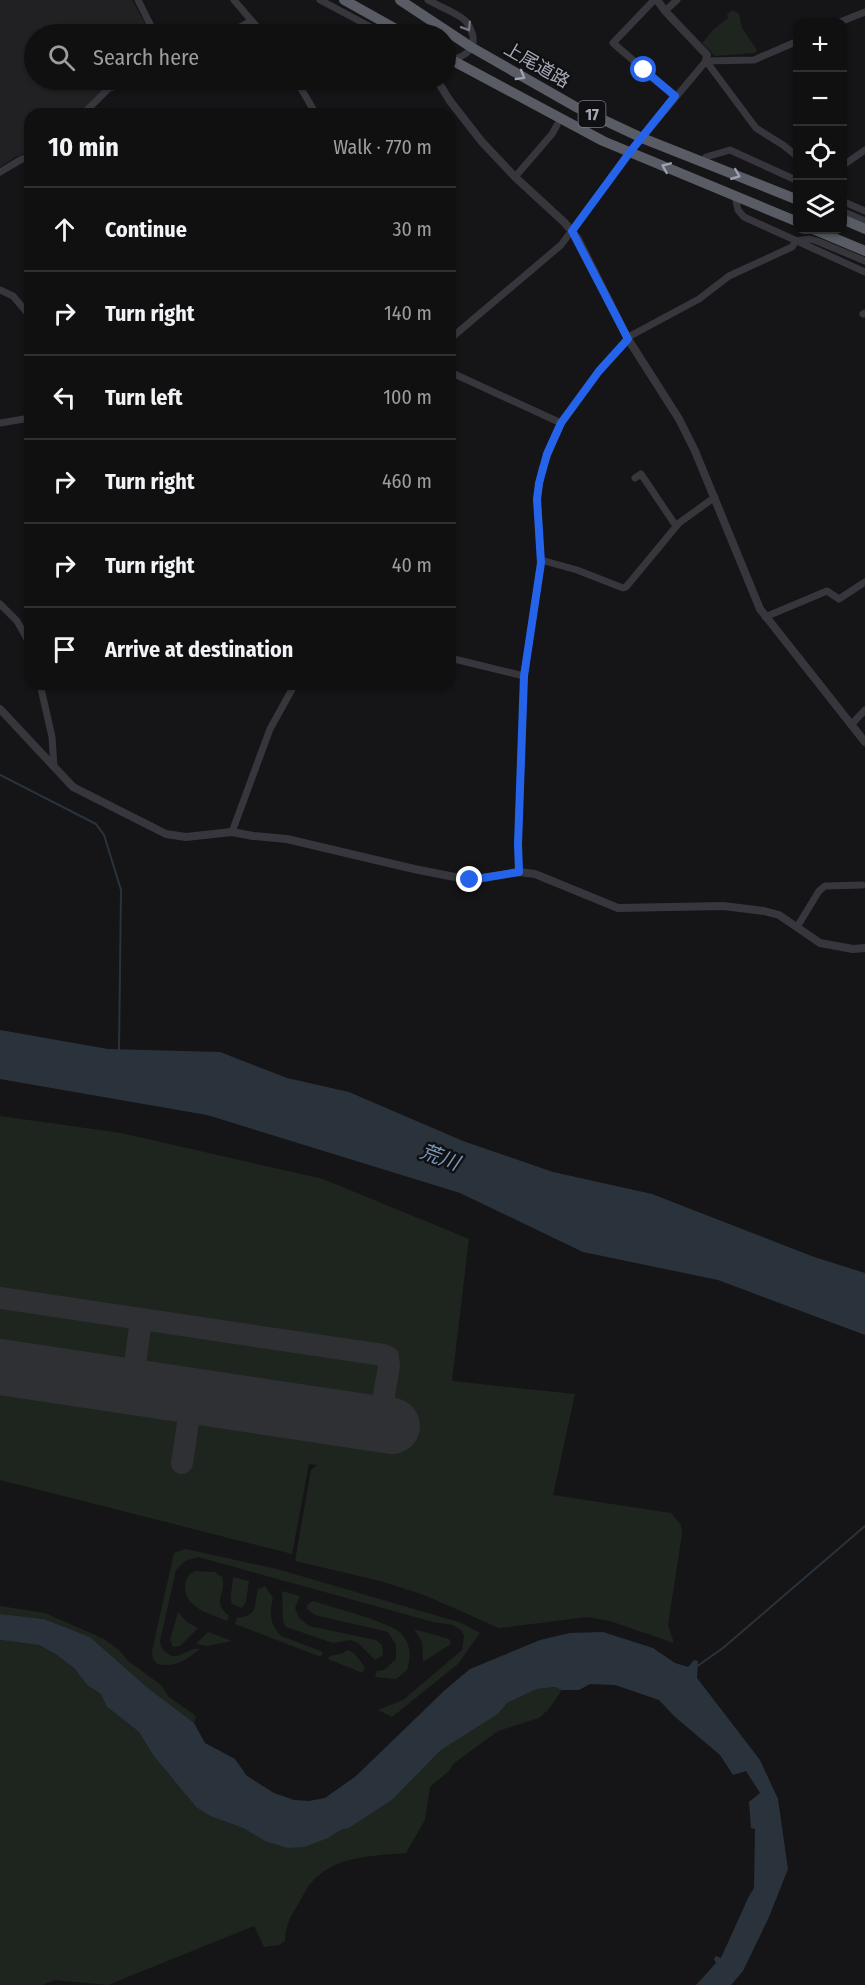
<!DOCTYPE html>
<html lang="en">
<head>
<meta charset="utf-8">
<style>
	body { margin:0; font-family:"Fira Sans Condensed","Noto Sans JP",sans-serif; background:#1e1e1f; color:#f1f3f6 }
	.controls { position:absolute; right:18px; top:18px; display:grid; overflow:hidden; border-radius:12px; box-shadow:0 2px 4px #0004 }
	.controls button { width:54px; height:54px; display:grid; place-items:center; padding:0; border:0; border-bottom:2px solid #303031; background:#101011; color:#f1f3f6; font:30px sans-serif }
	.stop { position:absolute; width:18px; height:18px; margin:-14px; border:4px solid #2563eb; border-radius:50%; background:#fff }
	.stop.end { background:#2563eb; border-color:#fff; box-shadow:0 2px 6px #0008 }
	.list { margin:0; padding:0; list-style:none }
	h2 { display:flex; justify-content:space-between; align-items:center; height:78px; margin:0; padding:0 24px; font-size:26px }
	h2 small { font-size:20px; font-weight:400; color:#9c9d9f }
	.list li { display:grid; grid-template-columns:39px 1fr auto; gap:18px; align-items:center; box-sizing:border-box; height:84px; padding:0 24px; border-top:2px solid #303031 }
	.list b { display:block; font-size:22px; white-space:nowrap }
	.list em { font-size:20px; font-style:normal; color:#9c9d9f }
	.icon { flex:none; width:33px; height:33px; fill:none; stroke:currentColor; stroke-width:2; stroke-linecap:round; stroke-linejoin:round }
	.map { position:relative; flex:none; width:865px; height:1985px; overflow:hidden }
	.search { position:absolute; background:#101011; box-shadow:0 2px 4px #0004; left:24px; top:24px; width:432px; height:66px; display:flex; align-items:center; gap:15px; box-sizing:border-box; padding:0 21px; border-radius:33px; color:#9c9d9f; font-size:22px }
	.panel { position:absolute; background:#101011; box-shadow:0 2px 4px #0004; left:24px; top:108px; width:432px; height:582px; border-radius:18px }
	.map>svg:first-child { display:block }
</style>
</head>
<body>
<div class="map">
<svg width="865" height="1985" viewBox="0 0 865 1985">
	<rect width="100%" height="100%" fill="#151517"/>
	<path fill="#212124" d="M0,0H132L151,34H34V80H130L107,84L79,114H30V152L15,157L0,167Z"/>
	<g fill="#1d251e">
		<path d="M733,10L739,14L742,28L757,50L755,53L715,56L702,43L714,29L728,18L727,14Z"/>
		<path d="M0,1116L121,1133L323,1179L469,1239L452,1381L575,1394L553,1495L671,1513L681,1525L682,1534L668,1625L674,1643L610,1621L587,1617L499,1628L424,1595L380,1581L295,1561L311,1470L317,1465L309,1464L292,1554L0,1480V1382L393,1440L399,1413L388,1412L397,1351L0,1291Z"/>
		<path d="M0,1305L132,1324L126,1371L0,1352Z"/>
		<path d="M146,1326L381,1362L374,1409L141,1373Z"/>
		<path d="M186,1549L277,1569L462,1623L480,1633L458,1664L392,1717L378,1710L403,1700L462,1650L464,1636L462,1631L453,1625L433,1622L198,1557L185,1561L176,1570L160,1641L162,1648C177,1667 184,1647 200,1649C186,1660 176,1668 157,1664L153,1659L152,1651L174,1553Z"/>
		<path d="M195,1571L215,1572L222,1577C228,1594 210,1600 229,1616L227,1621C211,1614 184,1608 185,1586C186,1578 188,1574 195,1571Z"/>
		<path d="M233,1577L249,1581L246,1602L242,1608L232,1604C229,1597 233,1586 233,1577Z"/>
		<path d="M265,1586L273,1598C269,1613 270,1625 281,1636L323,1652L321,1657L235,1624L237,1618C260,1615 253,1605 258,1589Z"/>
		<path d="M282,1591L300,1596L295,1608L299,1618L309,1626L376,1640L382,1645L383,1655L375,1660L358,1643L350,1640L333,1643L286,1627L283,1621Z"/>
		<path d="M313,1601C331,1607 391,1622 402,1634C411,1645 411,1657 407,1670L396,1679L375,1677L377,1671L384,1670L396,1659V1645L388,1632L315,1615L307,1609V1605Z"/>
		<path d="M0,1606L45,1613L104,1639L120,1651L128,1661L161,1685L169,1697L196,1716L194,1723L148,1688L90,1637L44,1619L0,1614Z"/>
		<path d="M178,1612L187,1622L198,1628L180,1646L173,1647L170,1640Z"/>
		<path d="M414,1629L449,1639L451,1644L423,1662L422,1642Z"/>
		<path d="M208,1632L232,1641L207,1646L196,1644Z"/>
		<path d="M0,1640L39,1645L57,1655L75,1669L87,1685L101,1694L108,1708L139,1732L153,1755L196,1807L210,1816L243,1828L265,1841L328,1838L341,1830L349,1828L392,1800L441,1750L498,1714L507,1703L537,1689L556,1687L562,1690L548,1710L539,1718L498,1731L453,1764L449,1771L430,1787L425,1820L406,1853C373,1856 335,1855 311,1883C306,1888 303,1896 299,1903C291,1915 285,1926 285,1941L279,1945L264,1947L254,1926L108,1985L55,1980L42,1985H0Z"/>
		<path d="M347,1650C356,1652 360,1661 365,1668L363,1672H360L328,1659L330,1656L344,1653Z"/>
	</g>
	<g fill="#2a333c">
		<path d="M0,1030L108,1049L220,1052L287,1078L349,1092L463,1141L553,1172L652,1194L814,1257L865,1273V1335L718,1280L583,1252L460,1193L207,1115L0,1079Z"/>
		<path d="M0,1614L44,1619L90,1637L148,1688L194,1723L205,1743L235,1759L247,1776L274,1793L294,1800L309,1801L325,1798L356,1776L445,1690L470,1669L540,1640L570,1633L603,1632L653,1648L675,1663L688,1667L694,1660L698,1661L697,1678L760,1760L778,1799L788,1869L769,1917L743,1971L731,1985H696L716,1963L714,1959L716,1956L721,1958L748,1898L754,1888L755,1829L751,1828L749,1802L760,1793L746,1771L733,1775L720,1755L674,1716L659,1700L615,1685L590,1684L579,1690H562L555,1687L537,1689L507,1703L498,1714L441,1750L392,1800L349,1828L341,1830L328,1838L304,1847L288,1848L265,1841L243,1828L210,1816L196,1807L153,1755L139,1732L107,1707L101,1694L87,1685L75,1669L57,1655L39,1645L0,1640Z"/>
	</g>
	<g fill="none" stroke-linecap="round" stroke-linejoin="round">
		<g stroke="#2a333c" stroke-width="2">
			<path d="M0,775L96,824L104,835L121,890L119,1050"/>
			<path d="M696,1667L723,1648L865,1526"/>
		</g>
		<g stroke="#2e3034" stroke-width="22">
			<path d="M0,1298L383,1355L388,1357L389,1366L379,1424"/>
			<path d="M132,1387L141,1319"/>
			<path d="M182,1463L192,1396"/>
		</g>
		<path stroke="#2e3034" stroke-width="56" d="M0,1367L392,1426"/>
		<g stroke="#36363c" stroke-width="7">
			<path d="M138,0L155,34"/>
			<path d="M234,0L263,34"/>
			<path d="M320,0L384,34"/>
			<path d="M428,0C439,6 452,11 462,18C466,21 469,25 471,30C478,47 468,55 452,60"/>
			<path d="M654,0L613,43L675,96"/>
			<path d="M665,11L677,0"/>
			<path d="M840,22L865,12"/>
			<path d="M227,34L251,21"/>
			<path d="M706,61L756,128L783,145L798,157"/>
			<path d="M296,80L316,114"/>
			<path d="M83,114L109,88L140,80"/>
			<path d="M702,162L706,157L730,150L798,181"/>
			<path d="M842,166L865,150"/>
			<path d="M0,172L22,159L30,158"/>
			<path d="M515,177L552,134L557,125"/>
			<path d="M735,196L738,210L744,217L865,272"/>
			<path d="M842,201L865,211"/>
			<path d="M842,211L865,221"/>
			<path d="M0,290L13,296L30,316"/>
			<path d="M863,314L865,313"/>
			<path d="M450,339L561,245L630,152L706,61L754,60L798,41"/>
			<path d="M450,372L561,423"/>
			<path d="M0,423L30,418"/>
			<path d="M635,478L641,474L676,526"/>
			<path d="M541,560L577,570L623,588L626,587L679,523L715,497"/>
			<path d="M0,604L17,621L30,644"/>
			<path d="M765,617L827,591L839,599L865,582"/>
			<path d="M450,658L524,676"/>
			<path d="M40,684L52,737L54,767"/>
			<path d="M851,725L865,710"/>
			<path d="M232,832L270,729L295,684"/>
			<path d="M519,872L518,844L524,676L541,563L537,499L542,469L561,423L599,371L632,335L699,299L729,276L792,247L796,241L810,239L817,241L865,261"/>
			<path d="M797,927L819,891L825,886L862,885"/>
		</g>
		<g stroke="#36363c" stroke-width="8">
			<path d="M657,0L665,11L707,55L706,61"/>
			<path d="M437,80L450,101L482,142L515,177L565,223L578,239L628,339L679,419L695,451L760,609L865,742"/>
			<path d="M0,709L73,787L166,834L186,837L232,832L253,836L287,839L414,869L470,880L519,872L535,874L618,908L723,906L764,911L779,915L820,943L853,949L865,948"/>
		</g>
		<g stroke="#595c65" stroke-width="10">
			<path d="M344,0L405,34"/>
			<path d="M400,0L471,47L576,107L642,138L798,200"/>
			<path d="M446,57L603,141L798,222"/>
			<path d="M842,219L865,229"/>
			<path d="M815,230L865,251"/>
		</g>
	</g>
	<defs><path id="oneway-chevron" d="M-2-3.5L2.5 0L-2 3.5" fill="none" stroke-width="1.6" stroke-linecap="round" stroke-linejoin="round" transform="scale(1.5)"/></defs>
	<use stroke="#737680" href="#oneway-chevron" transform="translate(467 27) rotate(58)"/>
	<g stroke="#9da2b0">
		<use href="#oneway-chevron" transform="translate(521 76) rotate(30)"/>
		<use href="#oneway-chevron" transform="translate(666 167) rotate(-157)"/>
		<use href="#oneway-chevron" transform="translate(736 175) rotate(22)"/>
	</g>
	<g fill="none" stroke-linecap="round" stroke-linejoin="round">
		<path stroke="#2563eb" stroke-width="8" d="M470,880L519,872L518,844L524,676L541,563L537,499L539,483L547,454L561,423L599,371L628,339L572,231L630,152L675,96L644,70"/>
	</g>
	<g text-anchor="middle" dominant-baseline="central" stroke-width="5" stroke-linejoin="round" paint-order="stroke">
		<rect fill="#101012" stroke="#787c86" stroke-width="1.5" x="578.5" y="101" width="27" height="26" rx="4.5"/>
		<g font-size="16" font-weight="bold" fill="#a5aab8">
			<text x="592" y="114">17</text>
		</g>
		<g font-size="18" fill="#a5aab8" stroke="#101012">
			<text transform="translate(537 65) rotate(30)">上尾道路</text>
		</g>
		<g font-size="20" font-style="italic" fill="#7996b7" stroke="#101012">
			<text transform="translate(440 1157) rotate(20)">荒川</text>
		</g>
	</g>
</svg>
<div class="controls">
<button>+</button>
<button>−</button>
<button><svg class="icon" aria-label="locate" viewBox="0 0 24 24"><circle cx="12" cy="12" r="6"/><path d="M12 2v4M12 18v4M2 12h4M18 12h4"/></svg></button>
<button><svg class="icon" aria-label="layers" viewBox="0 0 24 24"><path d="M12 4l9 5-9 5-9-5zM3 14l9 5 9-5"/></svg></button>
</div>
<div class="stop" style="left:644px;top:70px"></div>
<div class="stop end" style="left:470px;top:880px"></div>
<div class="search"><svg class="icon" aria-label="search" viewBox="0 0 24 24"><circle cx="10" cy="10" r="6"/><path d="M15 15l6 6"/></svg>Search here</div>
<section class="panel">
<h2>10 min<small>Walk · 770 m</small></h2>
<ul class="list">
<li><svg class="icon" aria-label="ahead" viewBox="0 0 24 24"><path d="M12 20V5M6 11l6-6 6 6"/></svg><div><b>Continue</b></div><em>30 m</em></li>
<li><svg class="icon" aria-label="right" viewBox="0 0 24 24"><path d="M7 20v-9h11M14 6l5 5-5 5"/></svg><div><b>Turn right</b></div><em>140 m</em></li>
<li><svg class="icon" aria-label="left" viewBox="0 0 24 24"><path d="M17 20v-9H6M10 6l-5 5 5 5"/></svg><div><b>Turn left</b></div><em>100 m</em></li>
<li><svg class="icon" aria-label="right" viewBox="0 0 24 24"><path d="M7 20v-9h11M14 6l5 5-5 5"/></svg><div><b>Turn right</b></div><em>460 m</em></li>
<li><svg class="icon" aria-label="right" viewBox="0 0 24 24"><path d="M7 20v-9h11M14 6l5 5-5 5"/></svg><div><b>Turn right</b></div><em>40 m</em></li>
<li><svg class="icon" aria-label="arrive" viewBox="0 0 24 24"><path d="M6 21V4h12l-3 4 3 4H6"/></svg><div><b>Arrive at destination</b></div></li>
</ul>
</section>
</div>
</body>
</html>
